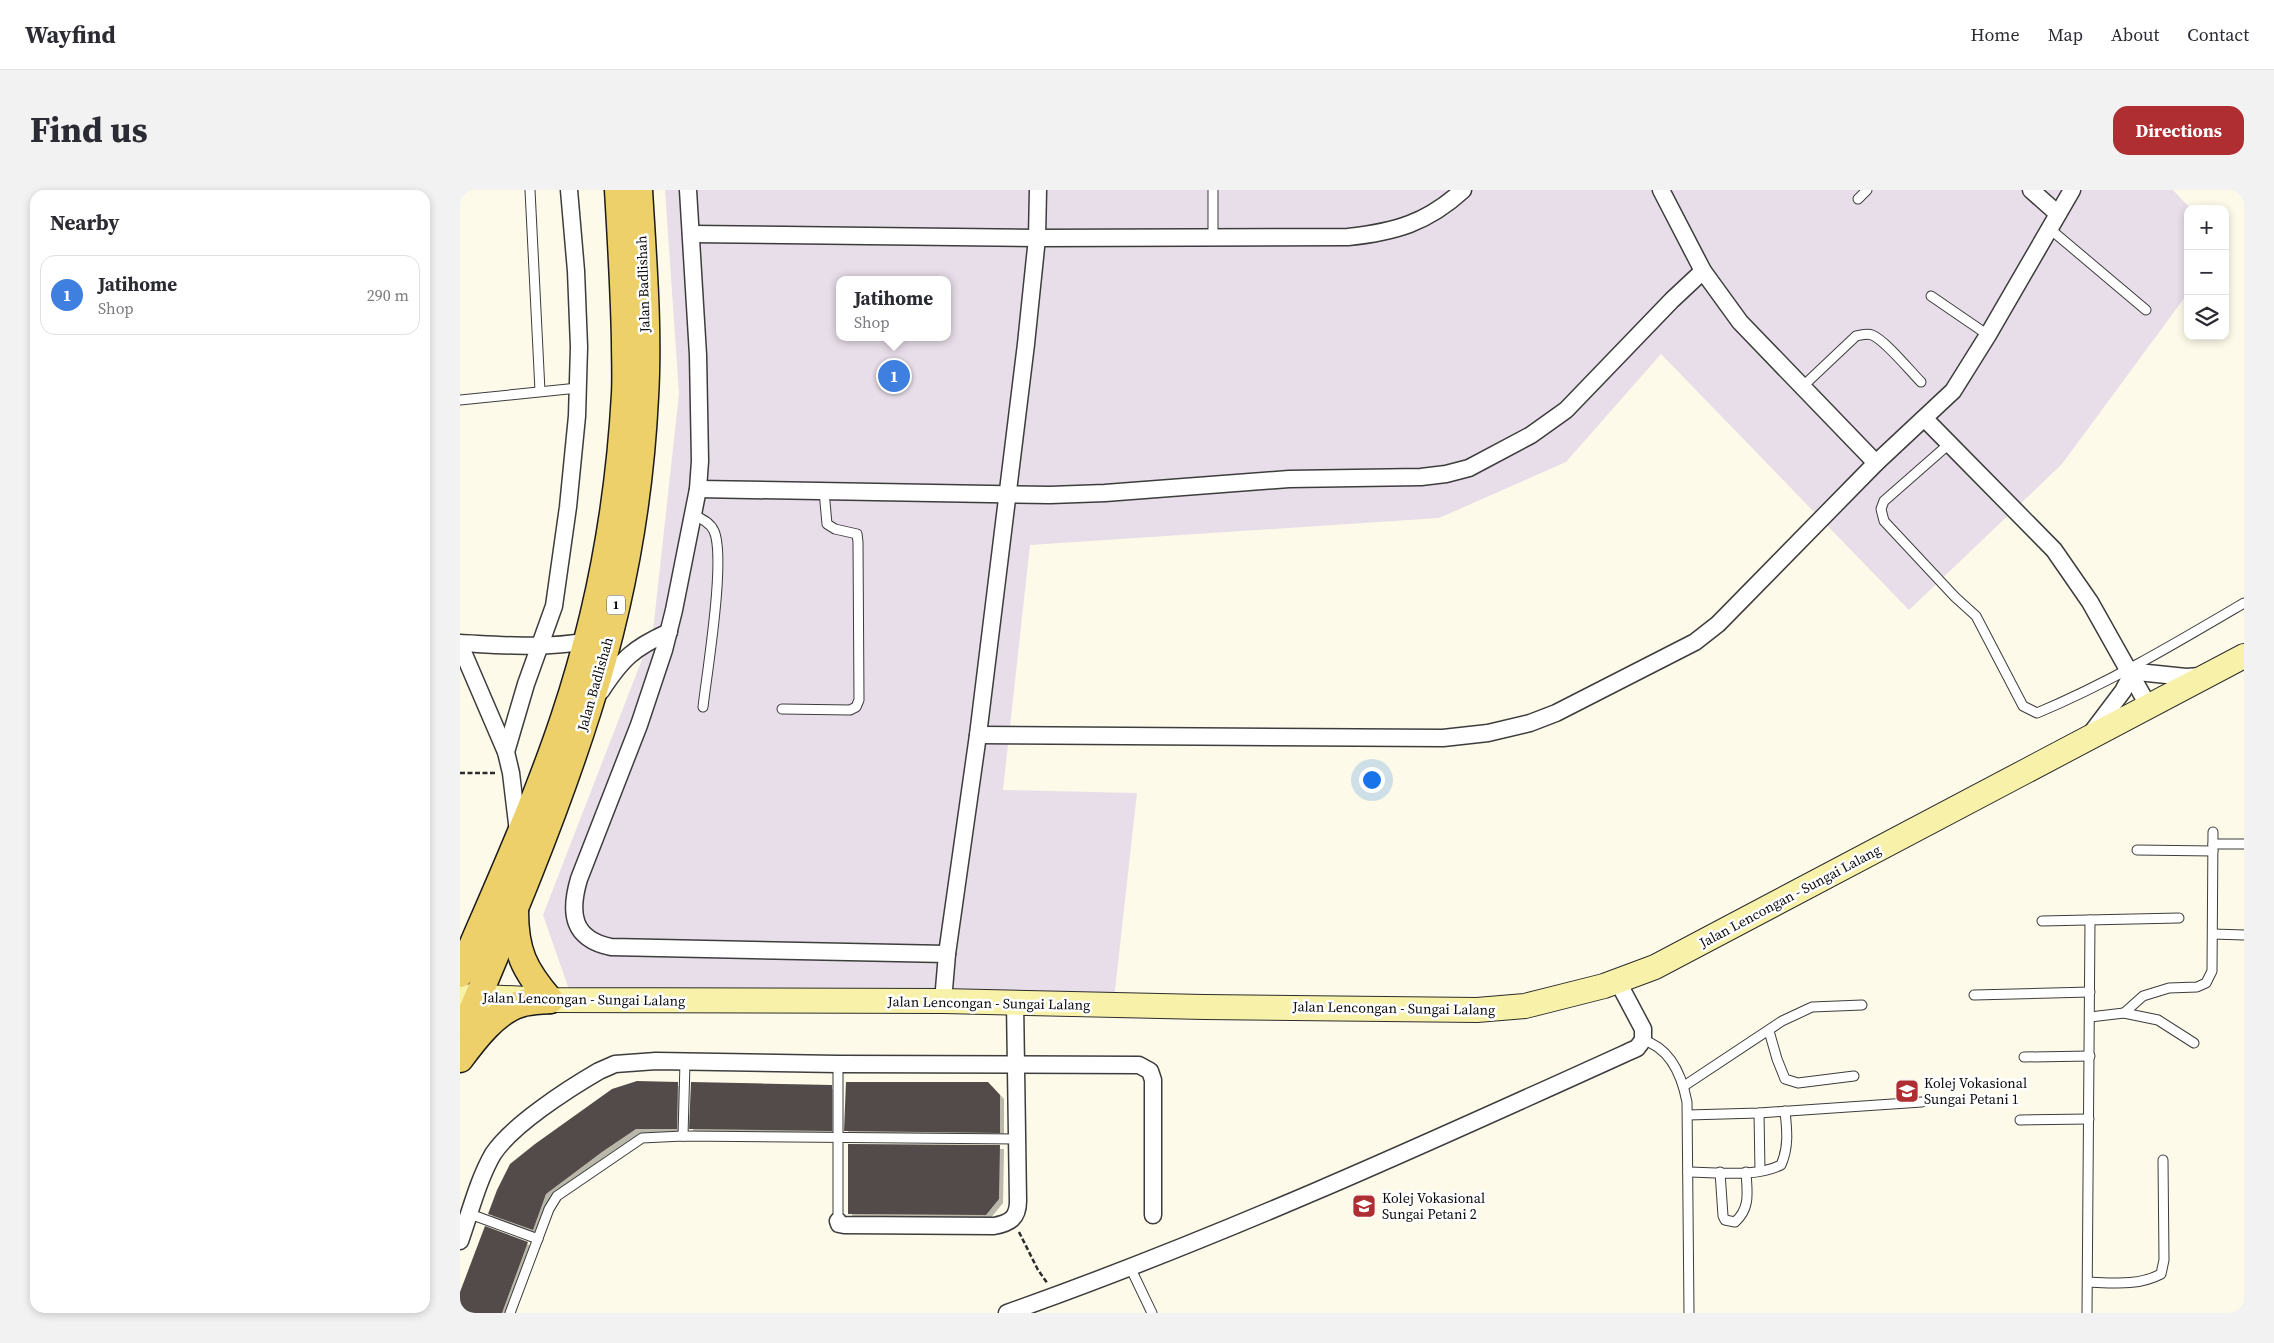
<!DOCTYPE html>
<html lang="en">
<head>
<meta charset="utf-8">
<style>
	body { margin:0; font-family:"Source Serif 4",serif; background:#f2f2f3; color:#2b2b33 }
	.controls { position:absolute; right:15px; top:15px; display:grid; overflow:hidden; border-radius:10px; box-shadow:0 2px 8px #0003 }
	.controls button { width:45px; height:45px; display:grid; place-items:center; padding:0; border:0; border-bottom:1px solid #e1e1e2; background:#fff; color:#2b2b33; font:25px sans-serif }
	.you { position:absolute; left:911px; top:589px; width:18px; height:18px; margin:-12px; border:4px solid #fff; border-radius:50%; background:#1a73e8; box-shadow:0 0 0 8px #1a73e833 }
	.badge { display:grid; place-items:center; width:32px; height:32px; border-radius:50%; background:#ae2e32; color:#fff; font-size:16px; font-weight:700 }
	.pin { position:absolute; translate:-50% -50%; border:2px solid #fff; box-shadow:0 1px 5px #0006 }
	.popup { position:absolute; left:376px; top:86px; width:115px; height:65px; box-sizing:border-box; display:grid; place-content:center; border-radius:10px; background:#fff; filter:drop-shadow(0 1px 4px #0005); font-size:16px; white-space:nowrap; color:#7c7c81 }
	.popup b { font-size:19px; color:#2b2b33 }
	.popup::after { content:''; position:absolute; left:50%; top:100%; margin-left:-10px; border:10px solid transparent; border-top-color:#fff }
	.list { margin:0; padding:0; list-style:none }
	h2 { display:flex; justify-content:space-between; align-items:center; height:65px; margin:0; padding:0 20px; font-size:21px }
	h2 small { font-size:16px; font-weight:400; color:#7c7c81 }
	.list li { display:grid; grid-template-columns:32px 1fr auto; gap:15px; align-items:center; box-sizing:border-box; height:80px; margin:0 10px 10px; padding:0 10px; border:1px solid #e1e1e2; border-radius:15px }
	.list b { display:block; font-size:19px; white-space:nowrap }
	.list p { margin:0; font-size:16px; white-space:nowrap; color:#7c7c81 }
	.list em { font-size:16px; font-style:normal; color:#7c7c81 }
	.icon { flex:none; width:28px; height:28px; fill:none; stroke:currentColor; stroke-width:2; stroke-linecap:round; stroke-linejoin:round }
	.map { position:relative; flex:none; width:1784px; height:1123px; overflow:hidden; border-radius:15px }
	header { display:flex; align-items:center; gap:30px; box-sizing:border-box; height:70px; padding:0 25px; background:#fff; border-bottom:1px solid #e1e1e2 }
	header strong { font-size:24px }
	nav { display:flex; gap:28px; margin-inline-start:auto; font-size:18px }
	.intro { display:flex; align-items:center; justify-content:space-between; box-sizing:border-box; height:120px; padding:0 30px }
	h1 { margin:0; font-size:35px }
	.button { padding:12px 22px; border-radius:15px; background:#ae2e32; color:#fff; font-size:18px; font-weight:700 }
	main { display:flex; gap:30px; padding:0 30px }
	aside { flex:1; background:#fff; border-radius:15px; box-shadow:0 2px 8px #0003 }
	.map>svg:first-child { display:block }
</style>
</head>
<body>
<header>
<strong>Wayfind</strong>
<nav><a>Home</a><a>Map</a><a>About</a><a>Contact</a></nav>
</header>
<div class="intro"><h1>Find us</h1><a class="button">Directions</a></div>
<main>
<aside>
<h2>Nearby<small></small></h2>
<ul class="list">
<li><span class="badge" style="background:#3f7fe0">1</span><div><b>Jatihome</b><p>Shop</p></div><em>290 m</em></li>
</ul>
</aside>
<div class="map">
<svg width="1784" height="1123" viewBox="0 0 1784 1123">
	<defs>
		<filter id="shadow"><feDropShadow dx="4" dy="4" stdDeviation="0" flood-color="#0004"/></filter>
	</defs>
	<rect width="100%" height="100%" fill="#fdfae9"/>
	<path fill="#e8dee9" fill-rule="evenodd" d="M205,0H1713L1731,19H1728V103L1602,274L1449,420L1201,164L1106,272L979,328L570,355L543,600L677,603L653,818L112,808L83,725L193,441L219,204ZM380,90H488V147H380Z"/>
	<g fill="#524c48" filter="url(#shadow)">
		<path d="M177,891L218,892L217,939H176L142,962L86,1004L73,1040L28,1024L37,1000L50,974L75,954L152,899Z"/>
		<path d="M231,892L372,895V941L229,939Z"/>
		<path d="M386,892H528L540,905V943L384,941Z"/>
		<path d="M388,954L540,955L539,1009L526,1025L388,1024Z"/>
		<path d="M25,1036L68,1052L42,1123H0V1102Z"/>
	</g>
	<g fill="none" stroke-linecap="round" stroke-linejoin="round">
		<g stroke="#3d3d3d" stroke-width="11">
			<g id="lane">
				<path d="M70,0L80,201"/>
				<path d="M1398,9L1407,0"/>
				<path d="M1590,39L1686,120"/>
				<path d="M753,47V0"/>
				<path d="M1471,106L1528,145"/>
				<path d="M1341,198L1396,146C1402,145 1407,143 1412,145C1425,150 1450,181 1461,192"/>
				<path d="M0,210L118,198"/>
				<path d="M1489,254L1424,311L1421,319L1424,331L1495,407L1516,426L1563,516L1577,523C1649,493 1716,453 1784,413"/>
				<path d="M233,325C241,328 250,332 254,341C266,368 247,482 243,517"/>
				<path d="M322,519L390,520L396,517L399,510L398,352L397,344L375,339L367,334L364,301"/>
				<path d="M1753,654H1784"/>
				<path d="M1677,660L1753,661"/>
				<path d="M1582,731L1719,728"/>
				<path d="M1753,744L1784,745"/>
				<path d="M1514,805L1630,802"/>
				<path d="M1664,823L1683,806L1709,798L1737,797L1746,793L1752,781L1753,642"/>
				<path d="M1630,827L1664,823L1698,830L1734,853"/>
				<path d="M1309,841L1317,869L1325,889L1338,893L1394,886"/>
				<path d="M1183,850C1210,858 1222,886 1227,912L1229,1123"/>
				<path d="M1564,867L1630,866"/>
				<path d="M378,874V1031"/>
				<path d="M1224,896L1322,831L1352,817L1402,815"/>
				<path d="M1299,923L1300,981"/>
				<path d="M1228,925L1299,923L1462,912"/>
				<path d="M1560,930L1629,929"/>
				<path d="M223,946L225,872"/>
				<path d="M1228,982C1257,982 1294,988 1321,975C1329,957 1327,940 1325,921"/>
				<path d="M1260,982L1263,1026L1265,1030L1275,1032C1291,1018 1287,1001 1286,982"/>
				<path d="M10,1024L78,1049"/>
				<path d="M670,1077L692,1123"/>
				<path d="M1628,1092C1654,1093 1678,1096 1701,1084L1704,1070L1703,970"/>
				<path d="M50,1123L89,1019L97,1006L182,948L223,946L557,949"/>
				<path d="M1627,1123L1630,730"/>
			</g>
		</g>
		<g stroke="#3d3d3d" stroke-width="19">
			<g id="street">
				<path d="M228,0L238,165L240,271L238,299L214,420L204,460L179,535L119,689C109,723 112,749 151,757L487,764"/>
				<path d="M1201,0L1243,81L1280,132L1416,273"/>
				<path d="M1571,0L1598,24"/>
				<path d="M231,44L577,48L888,47C935,42 967,33 1003,0"/>
				<path d="M1465,229L1594,360L1630,412L1689,517"/>
				<path d="M238,299L590,305L645,303L829,289L961,287L986,284L1009,278L1071,245L1106,220L1212,110L1243,81"/>
				<path d="M0,453C42,455 85,459 127,451"/>
				<path d="M0,455L46,562L51,583L58,642"/>
				<path d="M1668,481L1726,487L1741,486"/>
				<path d="M141,501C162,469 173,458 209,442"/>
				<path d="M1632,542L1663,501L1671,486"/>
				<path d="M518,545L983,548L1028,543L1070,533L1096,523L1235,452L1258,434L1416,273L1493,201L1528,145L1612,0"/>
				<path d="M46,562L66,494L94,416L108,317L117,226L119,157L116,81L109,0"/>
				<path d="M483,811L487,764L518,545L566,154L577,48L578,0"/>
				<path d="M378,1031L379,1034L384,1035L534,1036C550,1033 558,1028 558,1011L555,812"/>
				<path d="M0,1051C10,1023 18,990 33,964C52,935 108,899 139,881L155,874L196,871L378,874L679,875L690,881L693,890V1025"/>
				<path d="M547,1123C762,1047 970,952 1177,858L1183,850V839L1158,792"/>
			</g>
		</g>
		<g stroke="#2c2c2c" stroke-width="26">
			<path id="secondary" d="M0,806L90,810L483,811L744,817L1017,820L1065,816L1144,796L1195,777L1784,466"/>
		</g>
		<g stroke="#1b1b1b" stroke-width="29">
			<g id="primary">
				<path d="M55,721C55,761 64,780 90,810"/>
				<path d="M0,784C36,700 75,615 104,528C139,424 159,313 165,204C166,186 165,168 165,151C164,100 161,50 158,0"/>
				<path d="M0,849C46,741 93,631 128,520C160,420 180,312 185,207C189,139 183,69 179,0"/>
				<path d="M0,869C14,850 36,821 60,814C69,811 80,811 90,810"/>
			</g>
		</g>
		<g stroke="#2c2c2c" stroke-width="2.5" stroke-dasharray="5 2.5" stroke-linecap="butt">
			<path d="M0,583H35"/>
			<path d="M559,1042L578,1080L588,1094"/>
		</g>
		<use href="#lane" stroke="#fff" stroke-width="9"/>
		<use href="#street" stroke="#fff" stroke-width="16"/>
		<use href="#secondary" stroke="#f8f1a9" stroke-width="24"/>
		<use href="#primary" stroke="#edd069" stroke-width="26"/>
	</g>
	<defs>
		<g id="school-square" transform="scale(1.25)"><rect x="-9" y="-9" width="18" height="18" rx="4" fill="#ae2e32" stroke="#fff"/><path d="M0-5L7-2L0 1L-7-2ZM-4 1L0 2.5L4 1V4Q0 6-4 4Z" fill="#fff"/></g>
	</defs>
	<g fill-rule="evenodd">
		<use href="#school-square" x="1447" y="901"/>
		<use href="#school-square" x="904" y="1016"/>
	</g>
	<g text-anchor="middle" dominant-baseline="central" stroke-width="5" stroke-linejoin="round" paint-order="stroke">
		<rect fill="#fff" stroke="#545454" stroke-width="1" x="147" y="405.5" width="18" height="19" rx="4"/>
		<g font-size="12" font-weight="bold" fill="#0a0a0a">
			<text x="156" y="415">1</text>
		</g>
		<g font-size="14" fill="#0a0a0a" stroke="#fff">
			<text transform="translate(183 94) rotate(-92)">Jalan Badlishah</text>
			<text transform="translate(135 494) rotate(-74)">Jalan Badlishah</text>
			<text transform="translate(1330 706) rotate(-28)">Jalan Lencongan - Sungai Lalang</text>
			<text transform="translate(124 809) rotate(1)">Jalan Lencongan - Sungai Lalang</text>
			<text transform="translate(529 813) rotate(1)">Jalan Lencongan - Sungai Lalang</text>
			<text transform="translate(934 818) rotate(1)">Jalan Lencongan - Sungai Lalang</text>
		</g>
		<g font-size="14" fill="#0a0a0a" stroke="#fff" text-anchor="start">
			<text x="1464" y="893">Kolej Vokasional<tspan x="1464" dy="16">Sungai Petani 1</tspan></text>
			<text x="922" y="1008">Kolej Vokasional<tspan x="922" dy="16">Sungai Petani 2</tspan></text>
		</g>
	</g>
</svg>
<div class="controls">
<button>+</button>
<button>−</button>
<button><svg class="icon" aria-label="layers" viewBox="0 0 24 24"><path d="M12 4l9 5-9 5-9-5zM3 14l9 5 9-5"/></svg></button>
</div>
<div class="you"></div>
<div class="pin badge" style="left:434px;top:186px;background:#3f7fe0">1</div>
<div class="popup"><b>Jatihome</b>Shop</div>
</div>
</main>
</body>
</html>
